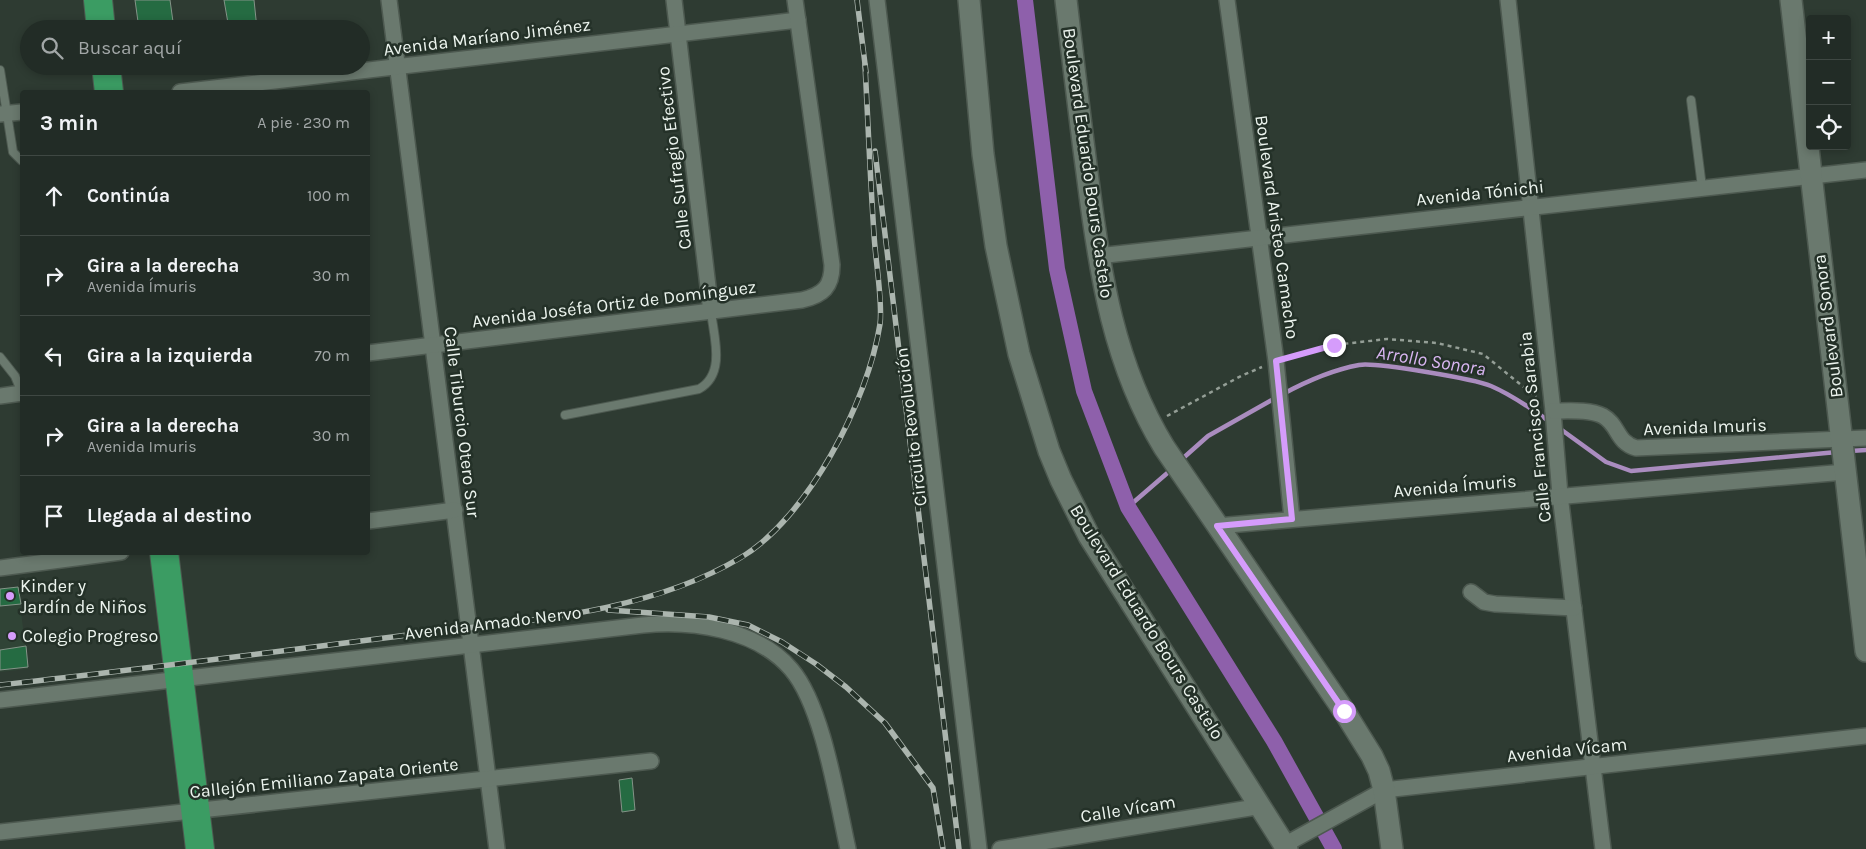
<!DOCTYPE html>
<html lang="es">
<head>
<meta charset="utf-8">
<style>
	body { margin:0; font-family:Karla,sans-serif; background:#2a342e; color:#f1f3f6 }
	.controls { position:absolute; right:15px; top:15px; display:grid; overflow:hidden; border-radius:5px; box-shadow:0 2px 8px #0003 }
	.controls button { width:45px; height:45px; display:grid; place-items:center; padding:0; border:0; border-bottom:1px solid #3f4843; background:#222c26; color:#f1f3f6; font:25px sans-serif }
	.stop { position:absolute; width:15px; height:15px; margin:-11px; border:4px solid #d59cfb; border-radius:50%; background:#fff }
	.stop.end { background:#d59cfb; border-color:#fff; box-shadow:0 1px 5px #0008 }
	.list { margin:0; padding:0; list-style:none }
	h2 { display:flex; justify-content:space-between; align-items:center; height:65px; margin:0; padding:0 20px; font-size:21px }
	h2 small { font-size:16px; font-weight:400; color:#a2a7a7 }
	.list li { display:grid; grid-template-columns:32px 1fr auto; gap:15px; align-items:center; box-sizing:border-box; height:80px; padding:0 20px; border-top:1px solid #3f4843 }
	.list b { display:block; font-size:19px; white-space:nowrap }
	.list p { margin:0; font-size:16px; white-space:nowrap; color:#a2a7a7 }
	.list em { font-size:16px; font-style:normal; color:#a2a7a7 }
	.icon { flex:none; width:28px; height:28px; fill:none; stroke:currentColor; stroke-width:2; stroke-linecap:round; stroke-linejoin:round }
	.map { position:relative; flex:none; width:1866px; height:849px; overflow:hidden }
	.search { position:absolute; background:#222c26; box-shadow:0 2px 8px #0003; left:20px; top:20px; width:350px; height:55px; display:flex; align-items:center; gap:12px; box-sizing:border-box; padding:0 18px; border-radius:28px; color:#a2a7a7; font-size:19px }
	.panel { position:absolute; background:#222c26; box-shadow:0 2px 8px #0003; left:20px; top:90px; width:350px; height:465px; border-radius:5px }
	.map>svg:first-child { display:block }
</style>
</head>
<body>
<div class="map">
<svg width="1866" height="849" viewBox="0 0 1866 849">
	<rect width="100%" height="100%" fill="#2e3b32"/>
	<path fill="#304436" d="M18,587L28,669L0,672V589Z"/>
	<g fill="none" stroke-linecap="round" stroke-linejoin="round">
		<g stroke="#aa8cbf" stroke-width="4.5">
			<path d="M1283,394C1307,381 1332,370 1359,365C1375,362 1475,379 1491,386C1512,395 1532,409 1550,422"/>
			<path d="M1559,428L1606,462L1631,471L1837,452"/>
			<path d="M1850,451L1866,450"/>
			<path d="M1181,460L1208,436L1277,397"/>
			<path d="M1128,507L1172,469"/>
		</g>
		<path stroke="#8e60ab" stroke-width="16" d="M1025,0L1057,269L1084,391L1128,507L1274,741L1334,849"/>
	</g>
	<g fill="#256b42" stroke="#849488">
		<path d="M135,0H170L174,29H139Z"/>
		<path d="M224,0H254L257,29H229Z"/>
		<path d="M18,587L21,604L0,606V589Z"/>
		<path d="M26,646L28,667L0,670V650Z"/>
		<path d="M632,778L635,810L622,812L619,780Z"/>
	</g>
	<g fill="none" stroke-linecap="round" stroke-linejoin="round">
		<g stroke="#4d5950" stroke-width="10">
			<g id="lane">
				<path d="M0,70L13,152L22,161"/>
				<path d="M1691,100L1702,187"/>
				<path d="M0,357L15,376L22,393"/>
				<path d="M565,415L699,389C726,374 714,337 711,312"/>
			</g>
		</g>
		<g stroke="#4d5950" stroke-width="18">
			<g id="street">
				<path d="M389,0L497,849"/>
				<path d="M674,0L711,312"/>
				<path d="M877,0L979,849"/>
				<path d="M1227,0L1276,361L1292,519"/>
				<path d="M1508,0L1553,411L1560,495L1603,849"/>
				<path d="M180,92L798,20"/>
				<path d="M0,114L22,112"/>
				<path d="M1098,256L1866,170"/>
				<path d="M368,353L802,300C823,295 832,287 832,265L795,0"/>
				<path d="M0,396L22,393"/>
				<path d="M1553,411C1567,411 1590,409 1603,416C1619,425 1616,442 1636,448L1866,438"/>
				<path d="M368,521L455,510"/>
				<path d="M1217,526L1845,472"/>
				<path d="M0,568L121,552"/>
				<path d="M1471,592L1484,602L1495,604L1574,608"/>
				<path d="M0,700L643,625C691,620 757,629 791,669C823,706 837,800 848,849"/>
				<path d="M0,832L651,761"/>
				<path d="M1286,844L1384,790L1866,736"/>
				<path d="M1000,849L1262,806"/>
			</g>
		</g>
		<g stroke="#4d5950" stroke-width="24">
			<g id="secondary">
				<path d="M969,0L983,154L996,246L1019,354L1049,451L1061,480L1089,536L1287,849"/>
				<path d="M1066,0C1073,60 1080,120 1088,180C1100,275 1114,365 1164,447L1344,711L1372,756L1379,771L1384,790L1392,849"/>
				<path d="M1791,0L1866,651"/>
			</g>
		</g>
		<g stroke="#4d5950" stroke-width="30">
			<g id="highway">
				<path d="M98,0L101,29"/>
				<path d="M106,66L109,92"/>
				<path d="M164,552L200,849"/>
			</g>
		</g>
		<g stroke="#949e96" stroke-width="2.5" stroke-dasharray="4 4" stroke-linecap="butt">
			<path d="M1290,357L1334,345L1387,339L1437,343L1483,354L1536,397"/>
			<path d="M1167,416L1241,376L1262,367"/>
		</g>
		<use href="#lane" stroke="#6a796e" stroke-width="8"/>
		<use href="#street" stroke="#6a796e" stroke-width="15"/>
		<use href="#secondary" stroke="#6a796e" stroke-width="21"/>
		<use href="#highway" stroke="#3b9c63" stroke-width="28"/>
		<g stroke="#abb5ae" stroke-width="5.5">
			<g id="rail">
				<path d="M857,0L866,72"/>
				<path d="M875,151L959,849"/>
				<path d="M608,610L709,617L748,625L782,642L816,664L846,687L885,723L933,788L943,849"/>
				<path d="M0,685C134,670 267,653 400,636C512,621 641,617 740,558C808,518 868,401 880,324C883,302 875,258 874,234C870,177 868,121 865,65"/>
			</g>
		</g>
		<use href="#rail" stroke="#243128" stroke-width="4" stroke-dasharray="11" stroke-linecap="butt"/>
	</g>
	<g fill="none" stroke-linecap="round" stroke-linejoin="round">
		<path stroke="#d59cfb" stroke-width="6" d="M1334,345L1276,361L1292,519L1217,526L1344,711"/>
	</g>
	<g fill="#d59cfb" stroke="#243128" stroke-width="2">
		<circle cx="10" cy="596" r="5"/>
		<circle cx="12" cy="636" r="5"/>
	</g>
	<g text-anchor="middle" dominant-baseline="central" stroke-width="5" stroke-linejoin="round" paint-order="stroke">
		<g font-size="18" fill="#ecf4ee" stroke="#243128">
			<text transform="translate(487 37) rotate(-7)">Avenida Maríano Jiménez</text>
			<text transform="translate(674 158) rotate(-97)">Calle Sufragio Efectivo</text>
			<text transform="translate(1088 163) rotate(82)">Boulevard Eduardo Bours Castelo</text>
			<text transform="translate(1480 193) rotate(-6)">Avenida Tónichi</text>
			<text transform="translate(1277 227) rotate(82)">Boulevard Aristeo Camacho</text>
			<text transform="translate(614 304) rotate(-7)">Avenida Joséfa Ortiz de Domínguez</text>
			<text transform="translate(1828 326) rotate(-97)">Boulevard Sonora</text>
			<text transform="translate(462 422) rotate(83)">Calle Tiburcio Otero Sur</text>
			<text transform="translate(911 427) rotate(-97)">Circuito Revolución</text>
			<text transform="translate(1535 427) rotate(-96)">Calle Francisco Sarabia</text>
			<text transform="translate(1705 427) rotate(-2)">Avenida Imuris</text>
			<text transform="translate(1455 486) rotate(-5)">Avenida Ímuris</text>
			<text transform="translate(1147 622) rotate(58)">Boulevard Eduardo Bours Castelo</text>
			<text transform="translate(493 623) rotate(-7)">Avenida Amado Nervo</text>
			<text transform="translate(1567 750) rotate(-6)">Avenida Vícam</text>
			<text transform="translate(324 778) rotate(-6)">Callejón Emiliano Zapata Oriente</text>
			<text transform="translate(1128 809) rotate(-9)">Calle Vícam</text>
		</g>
		<g font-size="18" fill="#ecf4ee" stroke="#243128" text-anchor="start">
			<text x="20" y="586">Kinder y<tspan x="20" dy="21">Jardín de Niños</tspan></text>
			<text x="22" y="636">Colegio Progreso</text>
		</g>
		<g font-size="19" font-style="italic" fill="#d8b5f1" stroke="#243128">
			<text transform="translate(1431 361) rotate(9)">Arrollo Sonora</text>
		</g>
	</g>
</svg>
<div class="controls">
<button>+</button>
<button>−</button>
<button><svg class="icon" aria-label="locate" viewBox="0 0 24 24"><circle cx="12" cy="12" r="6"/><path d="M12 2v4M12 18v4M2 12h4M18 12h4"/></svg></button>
</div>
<div class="stop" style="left:1344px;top:711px"></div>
<div class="stop end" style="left:1334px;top:345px"></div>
<div class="search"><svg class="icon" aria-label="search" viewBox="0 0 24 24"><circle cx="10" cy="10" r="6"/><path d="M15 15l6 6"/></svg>Buscar aquí</div>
<section class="panel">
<h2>3 min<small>A pie · 230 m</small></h2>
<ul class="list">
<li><svg class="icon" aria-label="ahead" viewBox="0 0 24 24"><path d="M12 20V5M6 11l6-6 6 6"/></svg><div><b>Continúa</b></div><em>100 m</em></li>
<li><svg class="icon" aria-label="right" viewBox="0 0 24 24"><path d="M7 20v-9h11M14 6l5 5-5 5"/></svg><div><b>Gira a la derecha</b><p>Avenida Ímuris</p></div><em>30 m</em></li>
<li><svg class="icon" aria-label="left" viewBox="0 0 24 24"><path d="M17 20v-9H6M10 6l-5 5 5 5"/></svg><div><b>Gira a la izquierda</b></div><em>70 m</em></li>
<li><svg class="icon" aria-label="right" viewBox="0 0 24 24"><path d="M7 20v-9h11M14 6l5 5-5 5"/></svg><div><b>Gira a la derecha</b><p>Avenida Imuris</p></div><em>30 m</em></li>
<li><svg class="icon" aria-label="arrive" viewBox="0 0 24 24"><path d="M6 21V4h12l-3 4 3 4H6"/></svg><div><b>Llegada al destino</b></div></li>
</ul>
</section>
</div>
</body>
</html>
